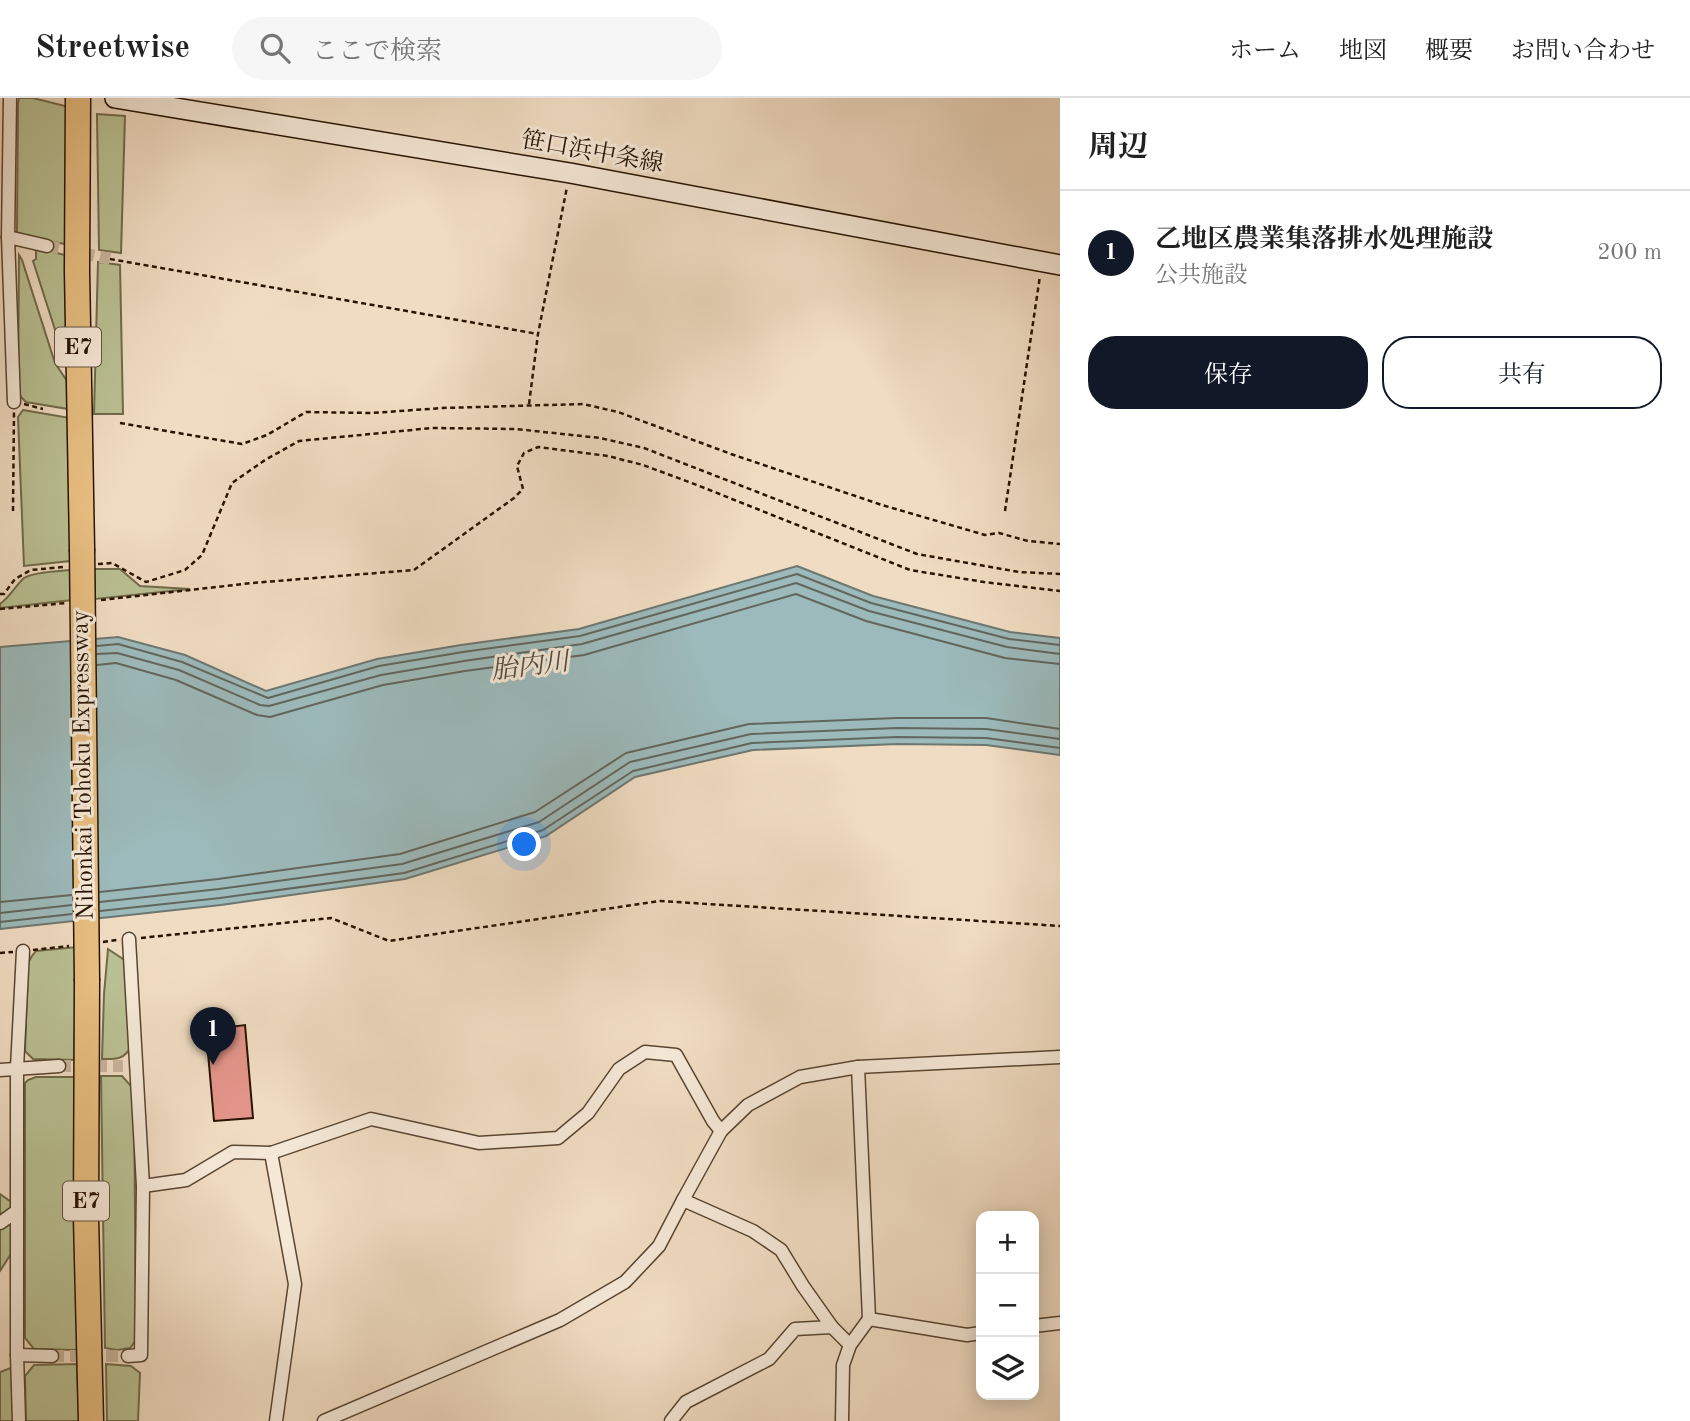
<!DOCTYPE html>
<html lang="ja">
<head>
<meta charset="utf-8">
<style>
	body { margin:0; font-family:"Old Standard TT","Noto Serif JP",serif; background:#f6f6f6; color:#222 }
	.controls { position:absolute; right:21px; bottom:21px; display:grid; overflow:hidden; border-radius:14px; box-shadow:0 4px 18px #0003 }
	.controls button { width:63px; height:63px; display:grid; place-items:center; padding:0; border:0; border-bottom:2px solid #e0e0e0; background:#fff; color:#222; font:35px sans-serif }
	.you { position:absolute; left:525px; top:747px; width:24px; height:24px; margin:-18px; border:5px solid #fff; border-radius:50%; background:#1a73e8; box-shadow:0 0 0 10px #1a73e833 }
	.badge { display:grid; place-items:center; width:46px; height:46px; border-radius:50%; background:#111827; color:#fff; font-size:23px; font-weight:700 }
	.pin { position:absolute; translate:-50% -58px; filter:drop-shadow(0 2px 4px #0008) }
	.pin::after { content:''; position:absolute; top:37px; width:24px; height:21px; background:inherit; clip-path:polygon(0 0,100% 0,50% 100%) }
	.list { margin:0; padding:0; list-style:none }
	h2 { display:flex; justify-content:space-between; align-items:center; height:91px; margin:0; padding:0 28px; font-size:30px }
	h2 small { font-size:23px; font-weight:400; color:#767676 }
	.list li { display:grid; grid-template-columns:46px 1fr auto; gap:21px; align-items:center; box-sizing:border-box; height:126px; padding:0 28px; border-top:2px solid #e0e0e0 }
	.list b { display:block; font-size:26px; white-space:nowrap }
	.list p { margin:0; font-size:23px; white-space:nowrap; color:#767676 }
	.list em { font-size:23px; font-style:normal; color:#767676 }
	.actions { display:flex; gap:14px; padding:21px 28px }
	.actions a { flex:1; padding:16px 0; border:2px solid #111827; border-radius:28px; text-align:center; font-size:24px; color:#111827 }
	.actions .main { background:#111827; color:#fff }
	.icon { flex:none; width:38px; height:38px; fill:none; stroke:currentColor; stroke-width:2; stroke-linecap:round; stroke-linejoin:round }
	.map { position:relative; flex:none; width:1060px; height:1323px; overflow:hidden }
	header { display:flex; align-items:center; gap:42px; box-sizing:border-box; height:98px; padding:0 35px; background:#fff; border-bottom:2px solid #e0e0e0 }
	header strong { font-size:33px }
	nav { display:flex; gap:38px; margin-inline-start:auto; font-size:24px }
	.search { width:490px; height:63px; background:#f6f6f6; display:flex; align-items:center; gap:18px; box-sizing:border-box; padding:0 24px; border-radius:38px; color:#767676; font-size:26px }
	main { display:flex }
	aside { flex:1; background:#fff }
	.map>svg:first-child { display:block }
</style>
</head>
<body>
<header>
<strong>Streetwise</strong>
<div class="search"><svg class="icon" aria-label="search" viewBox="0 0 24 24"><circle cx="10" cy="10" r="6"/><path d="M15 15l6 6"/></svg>ここで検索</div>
<nav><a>ホーム</a><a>地図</a><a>概要</a><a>お問い合わせ</a></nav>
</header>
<main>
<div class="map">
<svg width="1060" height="1323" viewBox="0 0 1060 1323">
	<rect width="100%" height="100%" fill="#f0dcc2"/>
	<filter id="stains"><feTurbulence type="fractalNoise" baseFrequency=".00286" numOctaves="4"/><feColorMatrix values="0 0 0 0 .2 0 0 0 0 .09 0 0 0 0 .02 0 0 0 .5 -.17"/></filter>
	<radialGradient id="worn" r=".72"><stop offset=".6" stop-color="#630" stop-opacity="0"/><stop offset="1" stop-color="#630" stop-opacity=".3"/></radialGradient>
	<g fill="#b9c093" stroke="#706a4a" stroke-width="2">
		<path d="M19,0H33L69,9L66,146L20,139L17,134L18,5Z"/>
		<path d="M97,16L125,18L121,155L99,152Z"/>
		<path d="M36,150L65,157L70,266H66L33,163L36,161Z"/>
		<path d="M19,157L22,162L55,265L69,286L68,311L26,304L18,296Z"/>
		<path d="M98,164L120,167L123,316H94Z"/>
		<path d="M23,312L70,320V463L24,468L18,319Z"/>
		<path d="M94,471H120L140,488L190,491L95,501Z"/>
		<path d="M70,472L72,502L0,510V506C10,499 16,487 24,480C33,474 59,473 70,472Z"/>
		<path d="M77,849L74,962L33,961L25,953L28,865L32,858L36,853Z"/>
		<path d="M108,851L129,865L131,948C125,962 115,961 102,961L104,896Z"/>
		<path d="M101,978H122L132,989L134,997L136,1242L130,1250L117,1252L105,1250Z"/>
		<path d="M36,979H75L77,1252L34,1251L25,1240V985L28,982Z"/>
		<path d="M0,1096L14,1106L25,1134L0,1173Z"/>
		<path d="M77,1266L79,1323H26L25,1278L34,1267Z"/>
		<path d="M106,1266L131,1268L140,1275L138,1323H107Z"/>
		<path d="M16,1268V1323H0V1274Z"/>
	</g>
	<path fill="#9cbabb" stroke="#6d7771" stroke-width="2" d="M797,468L873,498L1010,534L1060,540V657L986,647L897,646L753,652L635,679L546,738L405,781L221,807L0,831V549L118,539L185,557L266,593L377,561L461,547L579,531Z"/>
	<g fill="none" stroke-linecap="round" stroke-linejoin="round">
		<g stroke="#62665e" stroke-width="2">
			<path d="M97,548L118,546L182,564L268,600L379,568L463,554L580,538L797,476L871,505L1009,541L1060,547"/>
			<path d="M97,556L117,555L179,572L260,607L269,608L381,577L464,563L582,546L796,485L869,513L1007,549L1060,556"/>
			<path d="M97,567L116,565L176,582L257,617L270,619L383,587L465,573L584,557L796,496L866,523L1005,560L1060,566"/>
			<path d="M100,794L218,781L400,756L535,714L626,655L749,626L897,620H986L1060,631"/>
			<path d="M0,804L72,797"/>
			<path d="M100,804L219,791L402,766L539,724L630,664L751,636L897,630L986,631L1060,641"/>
			<path d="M100,813L220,800L404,775L543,732L633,673L752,645L897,639L986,640L1060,650"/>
			<path d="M0,815L72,807"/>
			<path d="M0,824L72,816"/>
		</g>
	</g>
	<path fill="#e3948a" stroke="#271301" stroke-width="2" d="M245,927L253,1020L214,1023L206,932Z"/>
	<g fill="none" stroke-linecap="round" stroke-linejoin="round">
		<g stroke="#c8b49b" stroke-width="12" stroke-dasharray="12 6" stroke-linecap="butt">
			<path d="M47,148L110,161"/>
			<path d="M59,968H123"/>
			<path d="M52,1258H128"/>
		</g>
		<g stroke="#594531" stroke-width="15">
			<g id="minor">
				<path d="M10,0L8,139L14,304"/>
				<path d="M8,139L47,148"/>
				<path d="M858,969L869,1221"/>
				<path d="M0,972L59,968"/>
				<path d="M271,1055L295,1186L276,1323"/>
				<path d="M143,1088L186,1082L233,1054L271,1055L371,1021L479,1045L558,1040L588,1015L619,971L645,954L676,957L713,1023L721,1033"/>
				<path d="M683,1102L753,1133L781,1152L803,1188L832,1229"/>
				<path d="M0,1125L17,1113"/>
				<path d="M1034,1228L1060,1225"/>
				<path d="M17,1257L52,1258"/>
				<path d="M128,1258L141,1257L143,1088L129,841"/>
				<path d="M19,1323L17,1257V970L23,853"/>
				<path d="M324,1323L560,1222L625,1184L659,1148L683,1102L721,1033L748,1007L800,979L858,969L1060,959"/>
				<path d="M671,1323L686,1304L769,1261L795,1231L832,1229L850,1247"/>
				<path d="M842,1323L843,1267L850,1247L869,1221L967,1237L981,1235"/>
			</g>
		</g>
		<g stroke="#271301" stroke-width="22">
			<path id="secondary" d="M115,0L570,75L1060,167"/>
		</g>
		<g stroke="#271301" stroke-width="27">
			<g id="motorway">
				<path d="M78,0L77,173L82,451"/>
				<path d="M87,883L86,1120L91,1323"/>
			</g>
		</g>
		<g stroke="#271301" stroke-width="2.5" stroke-dasharray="5 3.5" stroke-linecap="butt">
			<path d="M110,161L538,236"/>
			<path d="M24,306L43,311"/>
			<path d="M529,306L538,236L567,89"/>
			<path d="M120,325L242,346L267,337L306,314L372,315L442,310L583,306L618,314L731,356L882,407L985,437L999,435L1028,443L1060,446"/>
			<path d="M13,413L14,314"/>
			<path d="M1005,413L1040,178"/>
			<path d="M98,466L112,465L146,484L185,472L202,457L232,385L265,362L299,343L432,330L516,331L600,340L644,350L917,456L1019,474L1060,476"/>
			<path d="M0,496H4L15,481L31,472L64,469"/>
			<path d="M101,502L252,485L414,472L514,400L523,391L517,368L524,355L538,349L608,358L643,367L697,387L910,472L984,484L1060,493"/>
			<path d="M0,511L66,505"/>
			<path d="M141,840L331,820L389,843L660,803L1060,828"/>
			<path d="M103,844L117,842"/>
			<path d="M33,852L69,848"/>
			<path d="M0,855L13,854"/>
		</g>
		<use href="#minor" stroke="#f5e8d7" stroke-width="12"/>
		<use href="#secondary" stroke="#f5e8d7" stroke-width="19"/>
		<use href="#motorway" stroke="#e8be81" stroke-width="24"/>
		<g stroke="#271301" stroke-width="27" stroke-linecap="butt">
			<path id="motorway-bridge" d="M82,451L87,883"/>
		</g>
		<use href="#motorway-bridge" stroke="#e8be81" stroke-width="24"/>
	</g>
	<g text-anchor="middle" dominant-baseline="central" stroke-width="6" stroke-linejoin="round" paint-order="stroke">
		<g fill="#f5e8d7" stroke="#655341" stroke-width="2">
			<rect x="55" y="229.5" width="46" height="39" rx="5"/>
			<rect x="63" y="1083.5" width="46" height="39" rx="5"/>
		</g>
		<g font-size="23" font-weight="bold" fill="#271301">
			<text x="78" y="249">E7</text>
			<text x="86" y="1103">E7</text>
		</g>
		<g font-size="24" fill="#271301" stroke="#f5e8d7">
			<text transform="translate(592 55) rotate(10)">笹口浜中条線</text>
			<text transform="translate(84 667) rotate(-91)">Nihonkai Tohoku Expressway</text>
		</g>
		<g font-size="26" font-style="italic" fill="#504d42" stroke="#f5e8d7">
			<text transform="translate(530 569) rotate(-7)">胎内川</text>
		</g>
	</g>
	<rect width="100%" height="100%" filter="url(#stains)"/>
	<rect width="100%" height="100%" fill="url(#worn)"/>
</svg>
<div class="controls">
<button>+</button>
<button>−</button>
<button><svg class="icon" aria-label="layers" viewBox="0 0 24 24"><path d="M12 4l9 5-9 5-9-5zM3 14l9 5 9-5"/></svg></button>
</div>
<div class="you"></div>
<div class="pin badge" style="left:213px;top:967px">1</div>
</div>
<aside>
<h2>周辺<small></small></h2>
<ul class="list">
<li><span class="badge">1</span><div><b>乙地区農業集落排水処理施設</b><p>公共施設</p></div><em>200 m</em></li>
</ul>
<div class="actions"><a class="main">保存</a><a>共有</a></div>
</aside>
</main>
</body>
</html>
